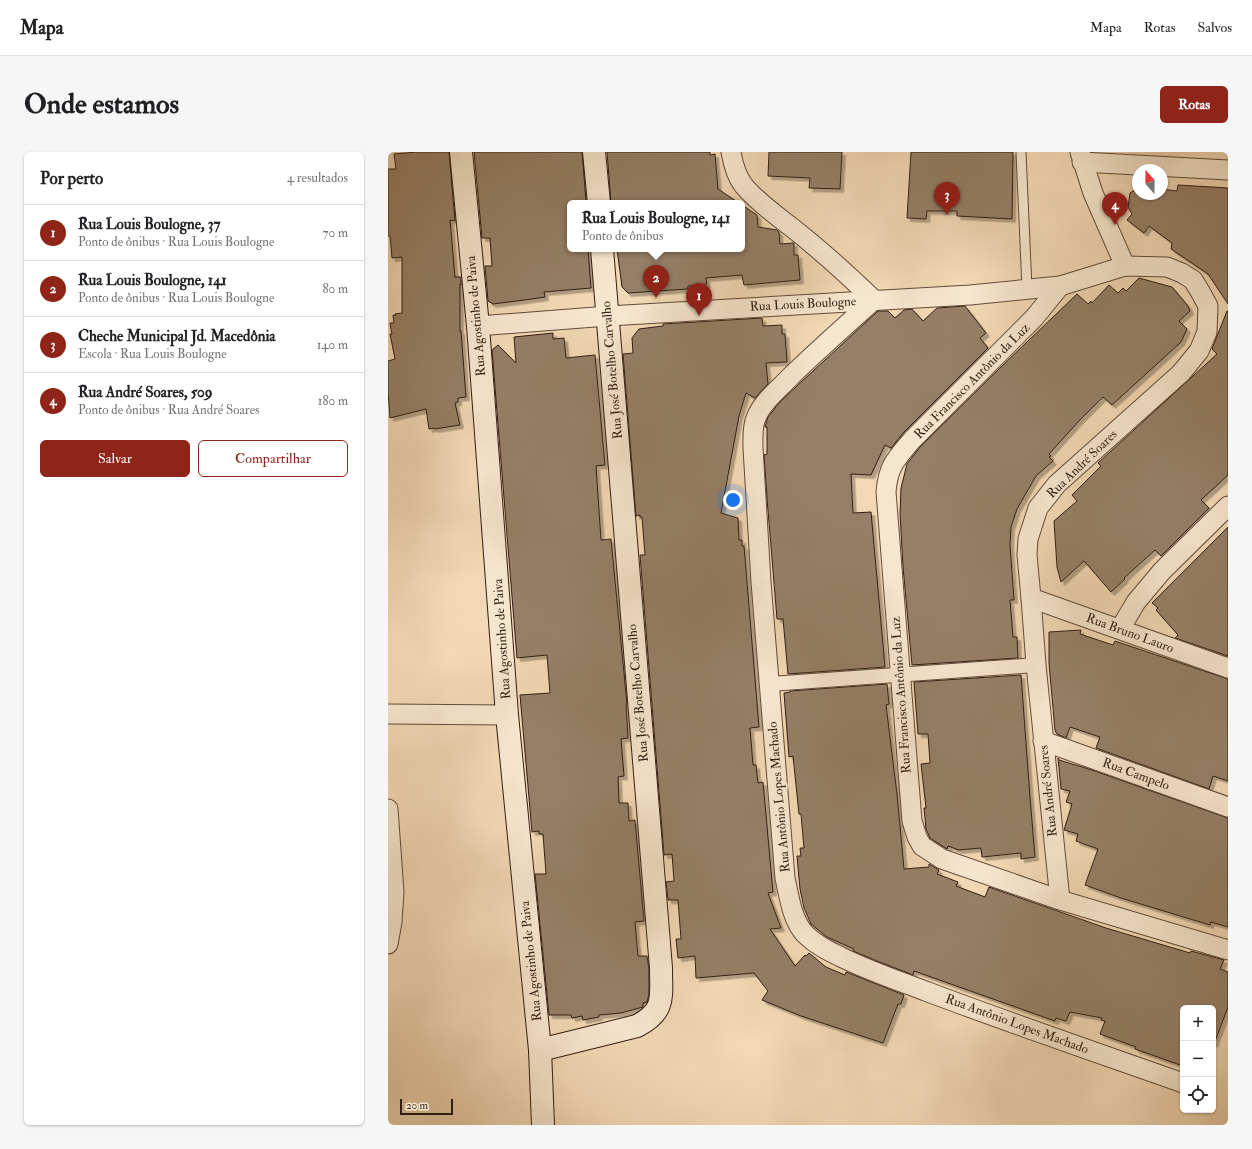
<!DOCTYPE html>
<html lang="pt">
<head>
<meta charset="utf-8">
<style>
	body { margin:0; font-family:"IM FELL Double Pica",serif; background:#f6f6f6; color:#202124 }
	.controls { position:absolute; right:12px; bottom:12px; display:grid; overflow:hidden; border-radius:6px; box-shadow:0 1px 3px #0004 }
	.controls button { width:36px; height:36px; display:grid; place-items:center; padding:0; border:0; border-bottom:1px solid #e0e0e0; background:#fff; color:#202124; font:20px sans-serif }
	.compass { position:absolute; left:744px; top:12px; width:36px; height:36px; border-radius:50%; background:#fff; box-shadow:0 1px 3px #0004; rotate:340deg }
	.scale { position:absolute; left:12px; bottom:10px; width:53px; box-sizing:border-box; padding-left:4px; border:2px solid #311e12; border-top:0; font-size:11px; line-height:14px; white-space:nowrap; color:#311e12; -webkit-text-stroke:3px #f7e6ce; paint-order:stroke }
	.you { position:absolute; left:345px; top:348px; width:14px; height:14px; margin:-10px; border:3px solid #fff; border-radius:50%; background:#1a73e8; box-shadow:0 0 0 6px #1a73e833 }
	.badge { display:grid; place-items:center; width:26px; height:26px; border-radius:50%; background:#8f2418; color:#fff; font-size:13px; font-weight:700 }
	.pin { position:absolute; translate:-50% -33px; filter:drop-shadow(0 1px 2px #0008) }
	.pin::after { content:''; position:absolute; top:21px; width:14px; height:12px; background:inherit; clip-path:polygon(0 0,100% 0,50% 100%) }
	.popup { position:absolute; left:179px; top:48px; width:178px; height:52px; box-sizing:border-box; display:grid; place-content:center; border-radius:6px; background:#fff; filter:drop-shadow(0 1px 3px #0005); font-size:13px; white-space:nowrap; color:#757577 }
	.popup b { font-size:15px; color:#202124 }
	.popup::after { content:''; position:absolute; left:50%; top:100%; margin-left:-8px; border:8px solid transparent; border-top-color:#fff }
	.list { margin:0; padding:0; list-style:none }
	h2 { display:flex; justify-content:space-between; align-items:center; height:52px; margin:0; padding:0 16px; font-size:17px }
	h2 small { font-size:13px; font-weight:400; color:#757577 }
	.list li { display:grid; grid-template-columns:26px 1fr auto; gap:12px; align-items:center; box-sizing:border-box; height:56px; padding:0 16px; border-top:1px solid #e0e0e0 }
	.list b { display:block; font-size:15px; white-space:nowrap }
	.list p { margin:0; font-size:13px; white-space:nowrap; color:#757577 }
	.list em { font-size:13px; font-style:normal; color:#757577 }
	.actions { display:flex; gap:8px; padding:12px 16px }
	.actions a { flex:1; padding:9px 0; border:1px solid #8f2418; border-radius:6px; text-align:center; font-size:14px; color:#8f2418 }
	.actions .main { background:#8f2418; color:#fff }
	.icon { flex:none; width:22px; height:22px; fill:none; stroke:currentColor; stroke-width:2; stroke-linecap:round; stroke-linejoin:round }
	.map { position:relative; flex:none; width:840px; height:973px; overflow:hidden; border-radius:6px }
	header { display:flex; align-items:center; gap:24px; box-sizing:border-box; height:56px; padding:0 20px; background:#fff; border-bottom:1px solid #e0e0e0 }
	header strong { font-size:19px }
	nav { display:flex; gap:22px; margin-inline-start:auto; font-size:14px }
	.intro { display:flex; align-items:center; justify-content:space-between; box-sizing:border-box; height:96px; padding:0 24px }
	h1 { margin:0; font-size:28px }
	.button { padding:10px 18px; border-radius:6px; background:#8f2418; color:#fff; font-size:14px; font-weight:700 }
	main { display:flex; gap:24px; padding:0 24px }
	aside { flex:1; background:#fff; border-radius:6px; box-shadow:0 1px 3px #0004 }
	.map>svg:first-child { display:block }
</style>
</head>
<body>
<header>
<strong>Mapa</strong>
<nav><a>Mapa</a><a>Rotas</a><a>Salvos</a></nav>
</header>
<div class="intro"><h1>Onde estamos</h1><a class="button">Rotas</a></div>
<main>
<aside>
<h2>Por perto<small>4 resultados</small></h2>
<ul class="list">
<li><span class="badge">1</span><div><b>Rua Louis Boulogne, 37</b><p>Ponto de ônibus · Rua Louis Boulogne</p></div><em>70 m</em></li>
<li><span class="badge">2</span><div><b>Rua Louis Boulogne, 141</b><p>Ponto de ônibus · Rua Louis Boulogne</p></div><em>80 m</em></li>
<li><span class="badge">3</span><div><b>Cheche Municipal Jd. Macedônia</b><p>Escola · Rua Louis Boulogne</p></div><em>140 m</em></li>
<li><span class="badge">4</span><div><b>Rua André Soares, 509</b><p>Ponto de ônibus · Rua André Soares</p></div><em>180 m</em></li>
</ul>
<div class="actions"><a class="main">Salvar</a><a>Compartilhar</a></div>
</aside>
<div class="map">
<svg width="840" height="973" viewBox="0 0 840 973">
	<defs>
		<filter id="shadow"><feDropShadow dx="3.5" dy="3.5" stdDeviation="0" flood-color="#0004"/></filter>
	</defs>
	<rect width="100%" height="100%" fill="#f2d8b4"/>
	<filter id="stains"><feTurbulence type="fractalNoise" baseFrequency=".005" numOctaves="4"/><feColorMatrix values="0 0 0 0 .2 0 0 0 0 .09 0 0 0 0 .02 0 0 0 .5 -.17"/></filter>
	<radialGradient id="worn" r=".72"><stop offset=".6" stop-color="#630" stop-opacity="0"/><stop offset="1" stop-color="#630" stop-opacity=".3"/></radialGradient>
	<g fill="#957f66" stroke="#311e12" filter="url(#shadow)">
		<path d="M29,0H61L67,69L62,68L67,125H73V133L72,132V179H73L78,245L70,246V250L67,251L72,273L47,277L46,276L41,277L38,257L2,266L0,239V209L7,207L2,182H4L2,171H6L5,163H8L7,162L14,161V105L4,106L2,84H0V17H8L6,2Z"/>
		<path d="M86,0H194L198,49L182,51V97H200L203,136L156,140L157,145L144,147L105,152L100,149L97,114H104L102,86H94Z"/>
		<path d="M219,0H322V3L327,2L330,37L348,49L329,51H223Z"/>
		<path d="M381,0H454L452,37L421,36L422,26L380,24Z"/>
		<path d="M523,0H625L624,67L569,64V59H539L538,67L519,66Z"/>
		<path d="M790,33L840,36V152L820,122L783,97L784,91L761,74L756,81L739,68L744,62L740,55L742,41L750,36V42H774V37L789,39Z"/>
		<path d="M354,53L369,63L370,75L389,78L391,80L392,92L406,91V103H410L412,128L356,133L354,123L318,126L319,132L300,134V137L240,141L234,135L229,97H354Z"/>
		<path d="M751,126L784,135L800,154L802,159L791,169L799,177L793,190L724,253L715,245L690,270L661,302L663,304L661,305L665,309L648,324L629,357L623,375L622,393L626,448H622L625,485H629L630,506L524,513L515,415L512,362L513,336L519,312L532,295L614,214L689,142L700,152L703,149L704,151L721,133L730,141L735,136L738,139Z"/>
		<path d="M577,154L598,181L592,186L600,196L516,280L503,296L497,293L483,323L463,322L465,361L483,360L497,515L400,522L395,467H389L379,346L376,303L379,302V275H377L380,265L391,251L411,232L490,159H500L507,166L516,158L524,157L535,169L549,156Z"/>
		<path d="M839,159H840V323L813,348L821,356L773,404L767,398L736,426L737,427L723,440L696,409L673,430L669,415L666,369L689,349L684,343L713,314L710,311L829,202L824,197Z"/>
		<path d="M374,166L375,174L394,173V182H397L399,210L378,211L380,232L367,246L358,241L351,264L333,361L350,366L351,388H354V394H356L371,575L362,576L365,613H368L370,631L375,630L385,740L380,741L393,776L382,777L407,814L417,803L418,804L421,801L438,815L457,823L458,820L516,843L513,852H510L495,891L413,864L374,848L380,839L366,821L308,826L307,804L290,806L288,787H293L290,748H280L278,730L286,729L284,702L276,703L252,403H257L254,365H252V363L248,364L235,202L245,201L244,186L251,177L275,174V172Z"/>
		<path d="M165,181V187L176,186L178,206L207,203L217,313L208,314L213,388L223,387L239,552H238L240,586L233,587L236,624L230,625L231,651H240L241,669L247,668L256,769L247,770L250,804H259L261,817V842L259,850L255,851V855L233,861L211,863V865L195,868L194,864L184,866L183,863H161L147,722H158L155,682H151V679L144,680L132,543L162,541L159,503L129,506L104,198L110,193L128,211L126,185Z"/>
		<path d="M840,375V504L787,486L790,483L768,458L770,456L764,451Z"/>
		<path d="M693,478L692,482L725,493L727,489L840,527V629L825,624L821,637L708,596L712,585L682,575L678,586L669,582L667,579L661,511V480Z"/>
		<path d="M633,523L642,645L647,705L633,707V701L594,705L593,696L571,698L560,694L559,697L542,686L538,677L536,656H538L533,612L542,611L540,582H530L526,530Z"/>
		<path d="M499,532L501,552L498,553L509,642L516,717L541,715V712L551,718L549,722L570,730L568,734L597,745L601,735L718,776L802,801L803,799L836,808L832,817L840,820V855L826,892L825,891V856H795V914L747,897L748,895L712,882L717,869L713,868L714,866L682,860L678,869L668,866L667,869L526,819L525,823L489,809L465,799L466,797L439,785L423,772L416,756L412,737L409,704H413L412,696H416L413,662H411L405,604L401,605L396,541L402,540V539Z"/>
		<path d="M670,606L671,608L701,617L840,666V775L823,770L822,773L733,746L697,733L710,697L688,689L690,682L676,678L684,652L678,650L682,639L673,637Z"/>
	</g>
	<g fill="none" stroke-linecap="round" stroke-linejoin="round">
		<g stroke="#614c3a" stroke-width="11">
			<path id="service" d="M633,0L639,137"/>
		</g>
		<g stroke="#614c3a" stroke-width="16">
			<path id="pedestrian" d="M382,532L648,513"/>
		</g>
		<g stroke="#614c3a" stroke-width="21">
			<g id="minor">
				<path d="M343,0C345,12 348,24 356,34C372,53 394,67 412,82C438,103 462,125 486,148C458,173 430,198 403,224C391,237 374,250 368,266C364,275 365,287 365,296L373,430L397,726C401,744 404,768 417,782C428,793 440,799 453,805C481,819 511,829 540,840C625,872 710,901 795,931"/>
				<path d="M692,0L705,41L737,114"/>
				<path d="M694,10L840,18"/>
				<path d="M672,134L646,166L524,288C508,307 500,314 498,340L524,669L529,685L534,694L554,707L672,748L840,798"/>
				<path d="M90,174L220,164L582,143L672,134L737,114L779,115L794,121L805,128L813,141L820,154L819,180L811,199L793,221L669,332L650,356L640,387L639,403L643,446L648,513L672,748"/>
				<path d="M643,446L840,516"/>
				<path d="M732,477L748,450L774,419L840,354"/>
				<path d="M0,562L119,563"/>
				<path d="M655,589L840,655"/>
				<path d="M0,657L6,740L4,770L0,792"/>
			</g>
		</g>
		<g stroke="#311e12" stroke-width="24">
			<g id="secondary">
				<path d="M73,0L90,174L119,563L152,898L155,973"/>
				<path d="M206,0L211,51"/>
				<path d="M152,898L249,874C278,859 273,845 273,816L214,97"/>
			</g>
		</g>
		<use href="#service" stroke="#f7e6ce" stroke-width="9"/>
		<use href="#pedestrian" stroke="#f7e6ce" stroke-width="14"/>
		<use href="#minor" stroke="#f7e6ce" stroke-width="19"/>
		<use href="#secondary" stroke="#f7e6ce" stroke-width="22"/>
	</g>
	<g text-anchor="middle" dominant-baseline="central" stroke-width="4" stroke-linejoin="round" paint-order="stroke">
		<g font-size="13" fill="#311e12" stroke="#f7e6ce">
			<text transform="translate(415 152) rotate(-3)">Rua Louis Boulogne</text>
			<text transform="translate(88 164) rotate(-95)">Rua Agostinho de Paiva</text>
			<text transform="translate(224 218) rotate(-95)">Rua José Botelho Carvalho</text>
			<text transform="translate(584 229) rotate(-45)">Rua Francisco Antônio da Luz</text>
			<text transform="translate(694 312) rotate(-44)">Rua André Soares</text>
			<text transform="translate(742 481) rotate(20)">Rua Bruno Lauro</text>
			<text transform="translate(114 487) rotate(-94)">Rua Agostinho de Paiva</text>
			<text transform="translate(250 541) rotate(-95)">Rua José Botelho Carvalho</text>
			<text transform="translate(513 543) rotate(-94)">Rua Francisco Antônio da Luz</text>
			<text transform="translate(748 622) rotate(20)">Rua Campelo</text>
			<text transform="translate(660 639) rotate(-96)">Rua André Soares</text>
			<text transform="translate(391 645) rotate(-95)">Rua Antônio Lopes Machado</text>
			<text transform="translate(143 809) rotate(-96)">Rua Agostinho de Paiva</text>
			<text transform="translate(629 872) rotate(20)">Rua Antônio Lopes Machado</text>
		</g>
	</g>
	<rect width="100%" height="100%" filter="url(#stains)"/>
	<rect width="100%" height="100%" fill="url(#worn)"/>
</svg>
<div class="controls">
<button>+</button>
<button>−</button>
<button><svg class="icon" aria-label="locate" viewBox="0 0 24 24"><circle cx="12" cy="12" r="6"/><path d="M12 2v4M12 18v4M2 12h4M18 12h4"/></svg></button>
</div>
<svg class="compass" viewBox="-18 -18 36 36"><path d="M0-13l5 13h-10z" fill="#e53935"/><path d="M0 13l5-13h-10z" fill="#757577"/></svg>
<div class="scale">20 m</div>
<div class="you"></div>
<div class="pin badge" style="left:311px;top:164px">1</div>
<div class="pin badge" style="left:268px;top:146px">2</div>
<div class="popup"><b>Rua Louis Boulogne, 141</b>Ponto de ônibus</div>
<div class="pin badge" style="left:559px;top:63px">3</div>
<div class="pin badge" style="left:727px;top:73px">4</div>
</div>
</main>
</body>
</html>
